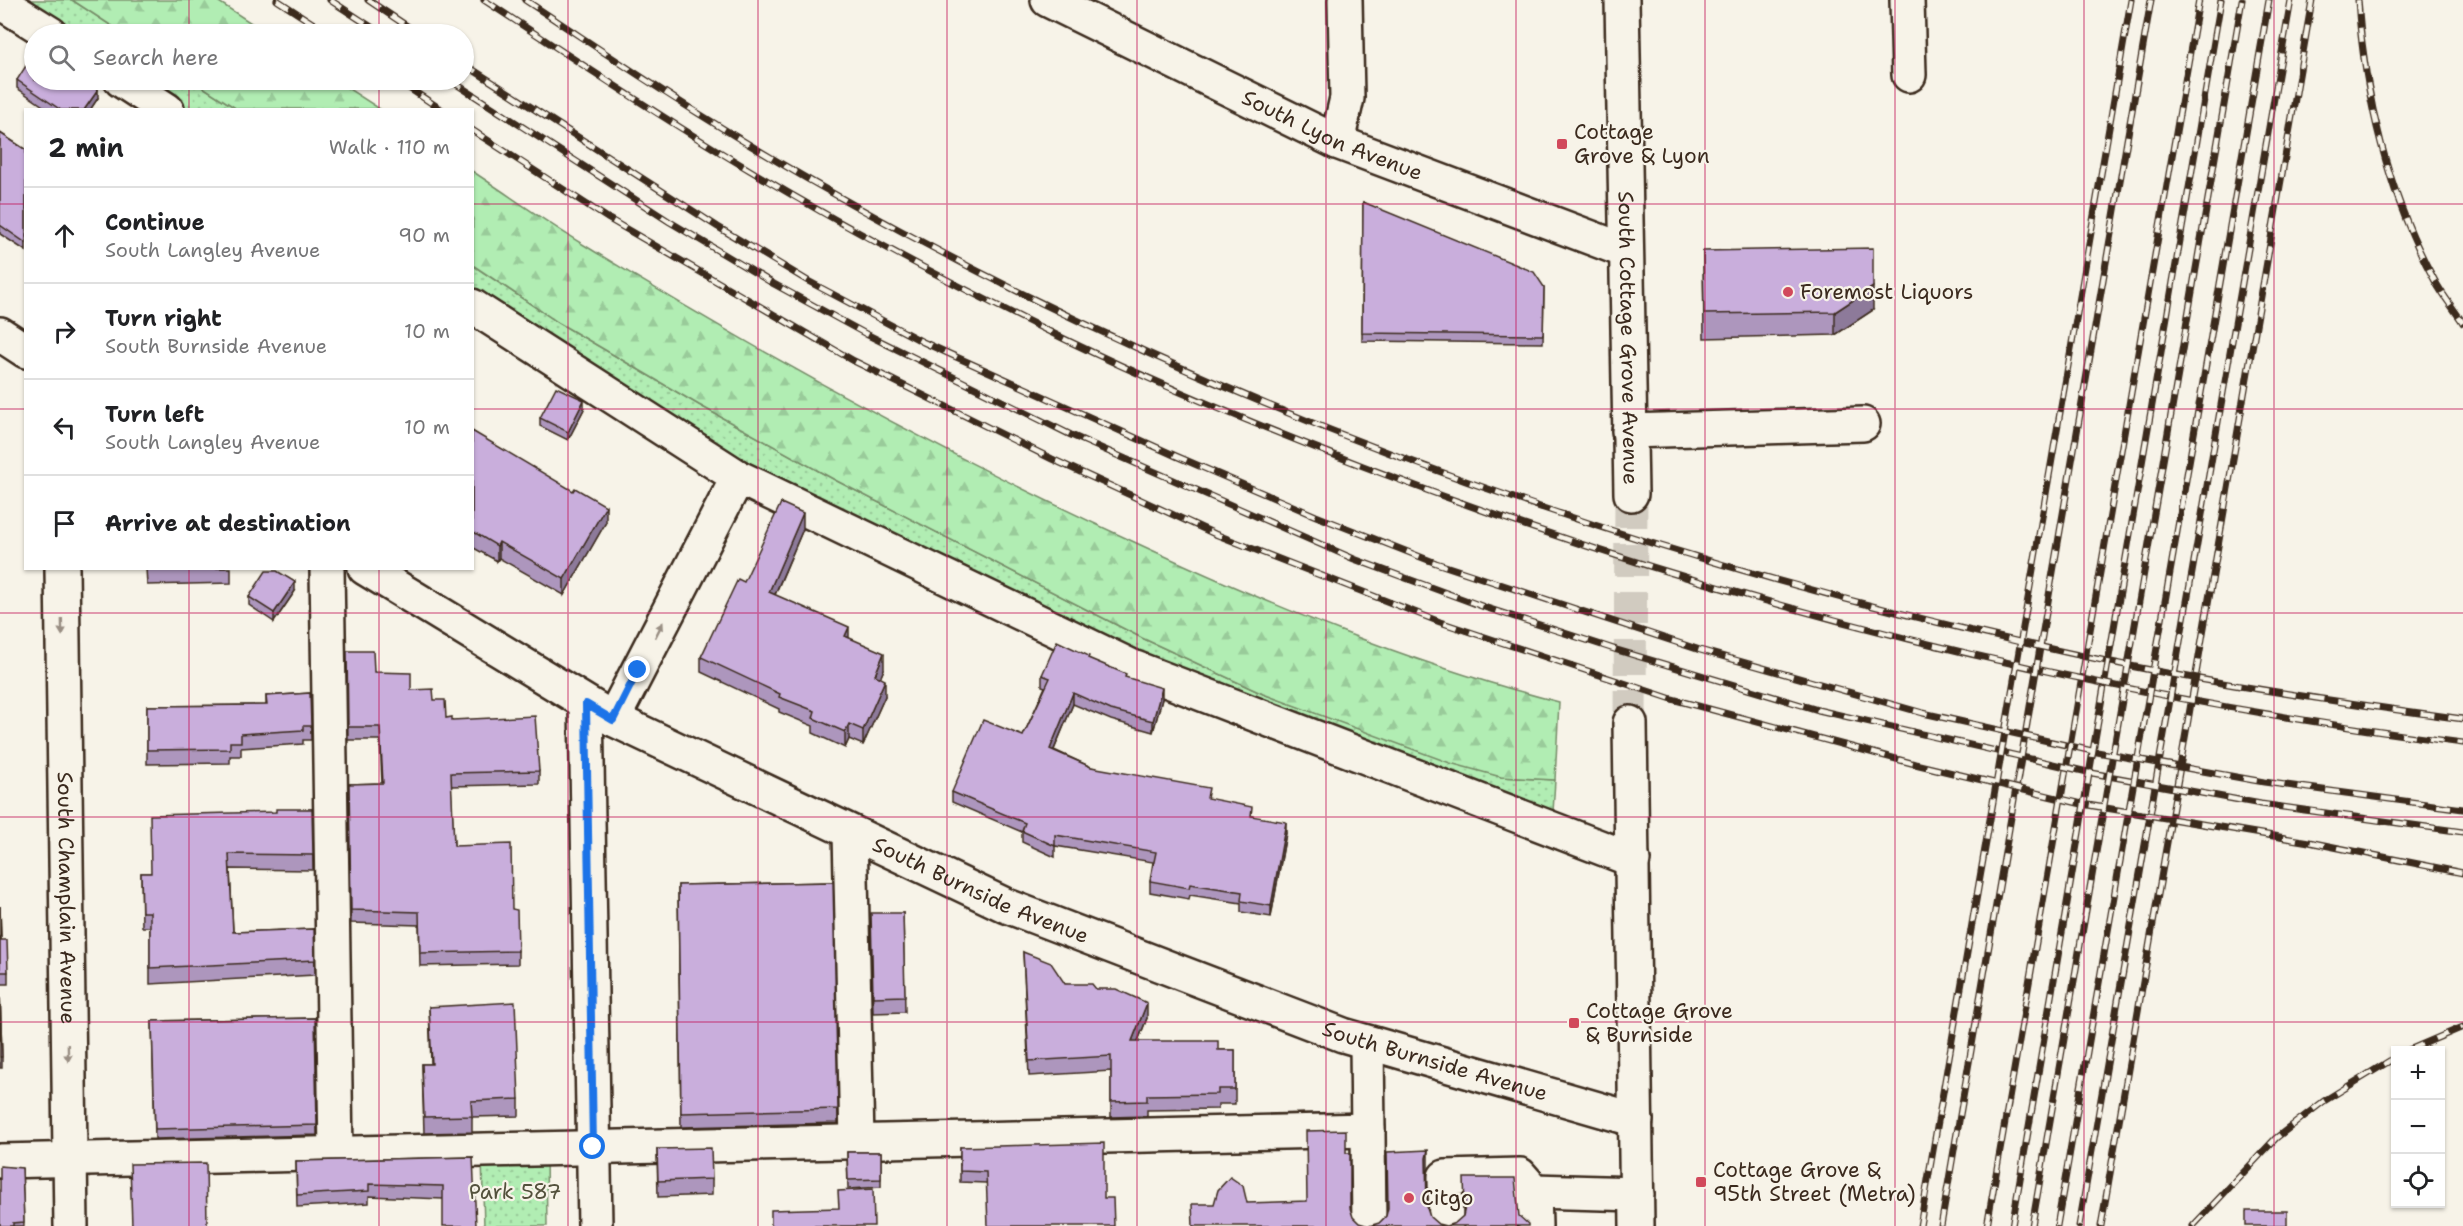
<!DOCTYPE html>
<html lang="en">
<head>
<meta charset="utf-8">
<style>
	body { margin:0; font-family:"Shantell Sans",sans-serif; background:#f2f2f2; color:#202124 }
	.controls { position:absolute; right:18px; bottom:18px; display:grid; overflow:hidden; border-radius:0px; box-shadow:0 2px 4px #0004 }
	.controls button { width:54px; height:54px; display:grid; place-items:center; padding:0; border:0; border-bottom:2px solid #e0e0e0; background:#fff; color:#202124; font:30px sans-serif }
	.stop { position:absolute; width:18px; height:18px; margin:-14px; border:4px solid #1a73e8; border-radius:50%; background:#fff }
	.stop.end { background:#1a73e8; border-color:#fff; box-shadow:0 2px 6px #0008 }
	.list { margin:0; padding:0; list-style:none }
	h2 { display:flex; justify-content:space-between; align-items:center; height:78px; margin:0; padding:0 24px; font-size:26px }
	h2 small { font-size:20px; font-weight:400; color:#757577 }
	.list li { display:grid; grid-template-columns:39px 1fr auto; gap:18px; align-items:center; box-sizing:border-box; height:96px; padding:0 24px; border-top:2px solid #e0e0e0 }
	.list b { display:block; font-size:22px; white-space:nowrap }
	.list p { margin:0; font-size:20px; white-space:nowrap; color:#757577 }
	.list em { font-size:20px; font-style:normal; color:#757577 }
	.icon { flex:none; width:33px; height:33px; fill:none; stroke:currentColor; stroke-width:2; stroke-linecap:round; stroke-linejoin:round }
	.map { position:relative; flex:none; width:2463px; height:1226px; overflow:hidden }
	.search { position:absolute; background:#fff; box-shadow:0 2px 4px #0004; left:24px; top:24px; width:450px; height:66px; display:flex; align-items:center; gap:15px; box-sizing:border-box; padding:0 21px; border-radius:33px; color:#757577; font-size:22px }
	.panel { position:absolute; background:#fff; box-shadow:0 2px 4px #0004; left:24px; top:108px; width:450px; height:462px; border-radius:0px }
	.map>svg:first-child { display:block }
</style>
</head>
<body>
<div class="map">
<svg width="2463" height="1226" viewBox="0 0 2463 1226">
	<defs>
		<pattern id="grass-dots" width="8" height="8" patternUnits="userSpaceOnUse" patternTransform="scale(1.5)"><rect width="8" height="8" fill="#b1edb3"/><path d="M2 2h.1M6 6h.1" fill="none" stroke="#99cb9a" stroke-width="1.8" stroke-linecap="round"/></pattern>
		<pattern id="forest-firs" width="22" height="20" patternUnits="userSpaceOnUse" patternTransform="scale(1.5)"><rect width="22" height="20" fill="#b1edb3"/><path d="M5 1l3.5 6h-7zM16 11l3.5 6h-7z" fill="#99cb9a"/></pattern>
	</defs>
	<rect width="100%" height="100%" fill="#f7f3e8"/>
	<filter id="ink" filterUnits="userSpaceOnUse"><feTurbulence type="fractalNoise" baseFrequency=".0167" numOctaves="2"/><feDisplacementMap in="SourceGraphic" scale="12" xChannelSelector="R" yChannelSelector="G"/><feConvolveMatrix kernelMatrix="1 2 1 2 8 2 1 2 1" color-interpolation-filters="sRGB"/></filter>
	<g filter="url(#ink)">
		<g fill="url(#grass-dots)" stroke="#768c68" stroke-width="1.5">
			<path d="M17,0H72L124,34H70Z"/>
			<path d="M135,80H192L237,109H177Z"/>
			<path d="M472,265L559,323L699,405L835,480L1142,638L1263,694L1366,731L1501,777L1555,780L1553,812L1213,690L769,477L473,303Z"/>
			<path d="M546,1156L547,1226H484L482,1158Z"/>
		</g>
		<g fill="url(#forest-firs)" stroke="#768c68" stroke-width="1.5">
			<path d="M72,0H216L268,34H124Z"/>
			<path d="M192,80H335L380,109H237Z"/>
			<path d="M472,171C510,196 546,222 584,245C761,354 943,454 1132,541C1270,605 1411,664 1559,702L1555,780L1501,777L1450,763L1263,694L1142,638L835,480L699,405L559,323L473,265Z"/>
		</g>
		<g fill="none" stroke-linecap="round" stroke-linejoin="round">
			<path stroke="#d1cbc0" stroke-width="33" stroke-dasharray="33 16" stroke-linecap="butt" d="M1630,723L1631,494"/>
			<g stroke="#3b2a1e" stroke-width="38">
				<g id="minor">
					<path id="s1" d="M1048,0L1337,142L1626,251"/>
					<path d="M1907,0L1909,75"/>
					<path d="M0,2L51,34"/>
					<path d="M121,80L167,110"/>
					<path d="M1337,142L1347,98L1345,0"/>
					<path d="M472,306L738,477L1135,668L1633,860"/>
					<path d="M0,334L26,351"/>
					<path d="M1629,431L1863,424"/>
					<path id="s2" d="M62,568L71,1226"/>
					<path d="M327,568L336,1153"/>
					<path id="s3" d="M365,568L613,719L1007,906L1343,1035L1636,1120"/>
					<path d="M586,704L595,1226"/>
					<path d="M613,719L738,477"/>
					<path d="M850,833L857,1141"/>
					<path d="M1367,1043L1369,1226"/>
					<path d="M0,1161L1368,1130"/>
					<path d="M1534,1191L1535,1226"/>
					<path d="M1446,1226L1445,1177L1520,1175L1534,1191L1637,1194"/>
				</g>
			</g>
			<g stroke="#3b2a1e" stroke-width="38">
				<g id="major">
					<path id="s4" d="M1622,0L1631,494"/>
					<path d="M1630,723L1637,1226"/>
				</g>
			</g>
			<use href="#minor" stroke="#f7f3e8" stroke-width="33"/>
			<use href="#major" stroke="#f7f3e8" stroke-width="33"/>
			<g stroke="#3b2a1e" stroke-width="7">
				<g id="rail">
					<path d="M277,0L329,34"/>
					<path d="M330,0L382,34"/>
					<path d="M368,0L419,34"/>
					<path d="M484,0C565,53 645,107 728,157C828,218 933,274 1038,326C1144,379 1253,424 1363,466C1717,603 2087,695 2463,743"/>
					<path d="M525,0C586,40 647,82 709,120C810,183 915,240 1021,293C1365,463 1736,583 2111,662C2226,686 2346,703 2463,719"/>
					<path d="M2358,0C2364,95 2389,198 2435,281C2443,296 2454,309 2463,323"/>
					<path d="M464,64L718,227L808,281L923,342L1176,456L1316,516L1436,563L1700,650L1923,713L2097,752L2264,782L2463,809"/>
					<path d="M397,80L442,110"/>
					<path d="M450,80L670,222L774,284L866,334L1071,435L1354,559L1487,608L1617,650L1818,710L2092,773L2261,804L2463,832"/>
					<path d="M472,130L609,219L854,361L1052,459L1215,534L1440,622L1672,699L1915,764L2082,804L2309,842L2463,873"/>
					<path d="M2409,1050L2463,1027"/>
					<path d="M1920,1226L2131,0"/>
					<path d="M1941,1226L2151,0"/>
					<path d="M1987,1226L2199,0"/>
					<path d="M2012,1226L2221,0"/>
					<path d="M2032,1226L2242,0"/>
					<path d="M2057,1226L2269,0"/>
					<path d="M2079,1226L2291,0"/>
					<path d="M2101,1226L2312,0"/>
					<path d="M2193,1226L2276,1138L2324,1101L2396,1057"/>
				</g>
			</g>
			<use href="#rail" stroke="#f7f3e8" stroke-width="4.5" stroke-dasharray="14" stroke-linecap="butt"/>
		</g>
		<g fill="#ad96bd" stroke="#3b2a1e" stroke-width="1.5">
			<path d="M17,80L98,98L90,110H49L17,88Z"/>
			<path d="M0,133L26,150V251L0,234Z"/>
			<path d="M1363,202L1544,287L1543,343L1362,341Z"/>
			<path d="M1703,251L1873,310L1835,335L1704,338Z"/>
			<path d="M584,409L568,440L540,426V418Z"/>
			<path d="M472,431L606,522L564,595L499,558L497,561L472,547Z"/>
			<path d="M803,529L775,595L849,638L884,669L880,678L885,696L863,745L849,739L845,748L813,733V726L779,712V709L701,672V657L744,582Z"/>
			<path d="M146,568H231V583L147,585Z"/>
			<path d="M295,591L274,622L249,605V597Z"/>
			<path d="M347,651L374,672L434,700L446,718L539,771V784L451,786L454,846L512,909L518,951V964L420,966L419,925L351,923L349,784L382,783L380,740H348Z"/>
			<path d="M1089,659L1126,678L1162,699L1153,732L1111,720L1073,704L1054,750L1091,767L1209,799L1252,816L1286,833L1271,917L1241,912V903L1190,895L1189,899L1150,892V881L1153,862L1055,846V857L1022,842V832L952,802V792L1023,736L1045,687L1042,686V675Z"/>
			<path d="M310,693L311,740H303V744L241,748V756H230V763L147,764V706L266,705V696Z"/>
			<path d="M312,809L313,870L230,869L233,932L314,929L315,975L150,984V927H142L141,873H150L276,812Z"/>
			<path d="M833,882L838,1123L681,1127L678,885Z"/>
			<path d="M0,906L1,940L8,972V984H0Z"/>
			<path d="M903,913L905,1012L873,1013L871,929Z"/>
			<path d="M1023,952L1065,984L1096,989L1147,1018L1138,1041L1218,1050H1235V1104H1218V1109L1147,1110V1116L1111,1117V1071L1029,1076Z"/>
			<path d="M0,990L2,1057V1068H0Z"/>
			<path d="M429,1007L519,1099V1116L472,1117V1132L424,1133L422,1064H431Z"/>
			<path d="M315,1018L317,1135L155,1139L152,1021Z"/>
			<path d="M960,1147L1104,1198L986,1183L960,1182Z"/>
			<path d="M657,1149L712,1179V1195L658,1197Z"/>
			<path d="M847,1152H881V1187L848,1189Z"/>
			<path d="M473,1157L443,1199L369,1196V1203L297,1207L296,1161Z"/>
			<path d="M22,1168L24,1226H0Z"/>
		</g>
		<g fill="#8d7a9a" stroke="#3b2a1e" stroke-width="1.5">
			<path d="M98,90V98L90,110H84Z"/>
			<path d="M1873,287V310L1835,335V312Z"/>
			<path d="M584,400V409L568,440V432Z"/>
			<path d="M606,506V522L564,595V579Z"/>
			<path d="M803,513V529L769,608V592Z"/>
			<path d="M499,542V558L497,561V546Z"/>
			<path d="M295,582V591L274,622V613Z"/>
			<path d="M849,627V642L845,636Z"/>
			<path d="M884,653V669L875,691V675Z"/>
			<path d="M885,680V696L863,745V730Z"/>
			<path d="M1162,688V699L1153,732V721Z"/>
			<path d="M1073,693V704L1050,759V749Z"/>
			<path d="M849,724V739L845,748V732Z"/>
			<path d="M1286,822V833L1271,917V906Z"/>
			<path d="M1147,1003V1018L1132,1056V1041Z"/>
			<path d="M1428,1150V1169L1426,1177V1158Z"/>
		</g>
		<g fill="#c9aedc" stroke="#3b2a1e" stroke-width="1.5">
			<path d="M34,53V80H82L98,90L84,110H61L17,80Z"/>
			<path d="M0,133L26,150V243L0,225Z"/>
			<path d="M1363,202L1534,272L1544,287L1543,335L1362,333Z"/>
			<path d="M1873,248V287L1835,312L1704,314L1703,251Z"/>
			<path d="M556,387L584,400L568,432L540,418Z"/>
			<path d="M472,431L573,491L575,488L606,506L564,579L499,542L497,546L472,531Z"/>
			<path d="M781,503L803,513L769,592L849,627L845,636L884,653L875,675L885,680L863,730L849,724L845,732L813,718L815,711L779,697L780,694L701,657L738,579L744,582Z"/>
			<path d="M147,568H177L147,569Z"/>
			<path d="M266,571H277L295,582L274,613L249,597Z"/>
			<path d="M1057,641L1089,656L1088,658L1126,674L1125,677L1162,688L1153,721L1111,710L1073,693L1050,749L1091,767L1209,788L1207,798L1252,807L1251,816L1286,822L1271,906L1241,901L1242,892L1190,884L1189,888L1150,881L1156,852L1055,835V846L1022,831L1025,823L952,792L983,720L1023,736L1050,678L1042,675Z"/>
			<path d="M347,651H373L374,672L411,673V690L433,689L434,700H445L446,718L452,717V720L535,716L539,771L451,773L454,846L511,844L512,909L517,910L518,951L420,953L419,912L351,910L349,784L383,783L380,727H348Z"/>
			<path d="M310,693L311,726H303V730L241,734V742H230V749L147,750V706L267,705L266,696Z"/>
			<path d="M276,809H312L313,855L229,854L233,932L314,929L315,960L150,968V912H142L141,873H151L150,815L276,812Z"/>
			<path d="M833,882L838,1109L681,1113L678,885Z"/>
			<path d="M0,906L1,940H7L8,972H0Z"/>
			<path d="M871,913H903L905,996L873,997Z"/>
			<path d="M1023,952L1051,963L1065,984H1092L1096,989H1116L1147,1003L1132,1041H1218V1050H1235V1089H1218V1094L1147,1095V1101L1111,1102V1056L1029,1061Z"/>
			<path d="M0,990L2,1057H0Z"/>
			<path d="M515,1002L519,1099L471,1101L472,1116L424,1117L422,1064H432L429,1007Z"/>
			<path d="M315,1018L317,1125L155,1129L152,1021Z"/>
			<path d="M1346,1130V1153H1350V1208L1353,1217L1359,1223L1369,1226L1379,1223L1386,1216L1388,1208L1387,1152L1428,1150L1426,1158L1427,1208L1430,1217L1438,1224L1446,1226L1455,1223L1463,1216L1465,1207L1464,1178H1515L1519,1216L1528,1224V1226H1193L1192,1204H1214L1218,1190L1230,1177L1243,1186L1247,1203L1307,1201L1306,1131Z"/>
			<path d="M1104,1143V1198H1113L1114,1226H988L986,1172L960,1171V1147Z"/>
			<path d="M711,1148L712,1179L658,1181L657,1149Z"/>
			<path d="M847,1152H881V1179L848,1180Z"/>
			<path d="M473,1157L476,1226H443V1186L369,1184V1191L297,1195L296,1161Z"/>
			<path d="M206,1163L207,1226H132L130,1164Z"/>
			<path d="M0,1166L22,1168L24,1222L13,1223V1226H0Z"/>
			<path d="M873,1189L874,1226H771V1210L839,1208L838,1191Z"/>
			<rect x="2246" y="1211" width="41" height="15"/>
		</g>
		<defs><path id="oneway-solid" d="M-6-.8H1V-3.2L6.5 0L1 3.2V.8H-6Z" transform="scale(1.5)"/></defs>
		<g fill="#998e83">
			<use href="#oneway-solid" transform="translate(62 627) rotate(89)"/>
			<use href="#oneway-solid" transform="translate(659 630) rotate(-63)"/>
			<use href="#oneway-solid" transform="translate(68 1053) rotate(89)"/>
		</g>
	</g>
	<g fill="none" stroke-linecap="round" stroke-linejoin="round" filter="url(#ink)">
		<path stroke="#1a73e8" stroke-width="8" d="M593,1147L586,704L613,720L638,670"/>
	</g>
	<path fill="none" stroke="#c2185b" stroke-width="1.5" stroke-opacity="0.55" d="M189,0V34M379,0V34M568,0V1226M758,0V1226M947,0V1226M1137,0V1226M1326,0V1226M1516,0V1226M1705,0V1226M1895,0V1226M2084,0V1226M2274,0V1226M189,80V110M379,80V110M0,204H26M472,204H2463M0,409H26M472,409H2463M189,568V1226M379,568V1226M0,613H2463M0,817H2463M0,1022H2463"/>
	<g fill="#d1495b" stroke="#f7f3e8" stroke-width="2">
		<rect x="1556" y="138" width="12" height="12" rx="3"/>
		<circle cx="1788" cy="292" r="6"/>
		<rect x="1568" y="1017" width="12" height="12" rx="3"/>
		<rect x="1695" y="1176" width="12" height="12" rx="3"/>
		<circle cx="1409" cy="1198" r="6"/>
	</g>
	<g text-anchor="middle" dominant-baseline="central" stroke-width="4.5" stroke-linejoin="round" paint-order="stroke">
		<g font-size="21" fill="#3b2a1e" stroke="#f7f3e8" text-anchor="start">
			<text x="1574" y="132">Cottage<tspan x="1574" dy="24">Grove &amp; Lyon</tspan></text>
			<text x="1800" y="292">Foremost Liquors</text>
			<text x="1586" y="1011">Cottage Grove<tspan x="1586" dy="24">&amp; Burnside</tspan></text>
			<text x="1713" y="1170">Cottage Grove &amp;<tspan x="1713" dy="24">95th Street (Metra)</tspan></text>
			<text x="1421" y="1198">Citgo</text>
		</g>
		<g font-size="21" fill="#3b2a1e" stroke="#f7f3e8">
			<text stroke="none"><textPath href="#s1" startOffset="315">South Lyon Avenue</textPath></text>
			<text stroke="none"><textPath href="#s4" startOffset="338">South Cottage Grove Avenue</textPath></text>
			<text stroke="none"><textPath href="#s3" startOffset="696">South Burnside Avenue</textPath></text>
			<text stroke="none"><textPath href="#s2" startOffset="330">South Champlain Avenue</textPath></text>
			<text stroke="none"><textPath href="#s3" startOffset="1182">South Burnside Avenue</textPath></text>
		</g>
		<g font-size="21" fill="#53513c" stroke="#f7f3e8">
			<text x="515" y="1192">Park 587</text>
		</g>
	</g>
</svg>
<div class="controls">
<button>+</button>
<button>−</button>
<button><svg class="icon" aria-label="locate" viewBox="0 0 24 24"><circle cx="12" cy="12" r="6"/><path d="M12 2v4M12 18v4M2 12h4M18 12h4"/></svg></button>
</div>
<div class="stop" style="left:593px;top:1147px"></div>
<div class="stop end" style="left:638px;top:670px"></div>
<div class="search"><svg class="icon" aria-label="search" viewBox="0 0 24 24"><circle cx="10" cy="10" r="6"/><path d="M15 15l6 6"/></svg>Search here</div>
<section class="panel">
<h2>2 min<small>Walk · 110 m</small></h2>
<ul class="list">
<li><svg class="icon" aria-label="ahead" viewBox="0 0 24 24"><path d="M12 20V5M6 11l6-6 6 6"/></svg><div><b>Continue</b><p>South Langley Avenue</p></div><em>90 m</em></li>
<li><svg class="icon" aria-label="right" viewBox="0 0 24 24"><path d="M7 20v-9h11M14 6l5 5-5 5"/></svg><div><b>Turn right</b><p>South Burnside Avenue</p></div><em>10 m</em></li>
<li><svg class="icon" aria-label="left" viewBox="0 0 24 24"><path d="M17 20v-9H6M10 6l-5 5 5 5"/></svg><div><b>Turn left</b><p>South Langley Avenue</p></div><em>10 m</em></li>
<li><svg class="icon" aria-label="arrive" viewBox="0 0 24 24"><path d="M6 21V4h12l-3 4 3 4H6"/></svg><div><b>Arrive at destination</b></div></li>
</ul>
</section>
</div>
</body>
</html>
